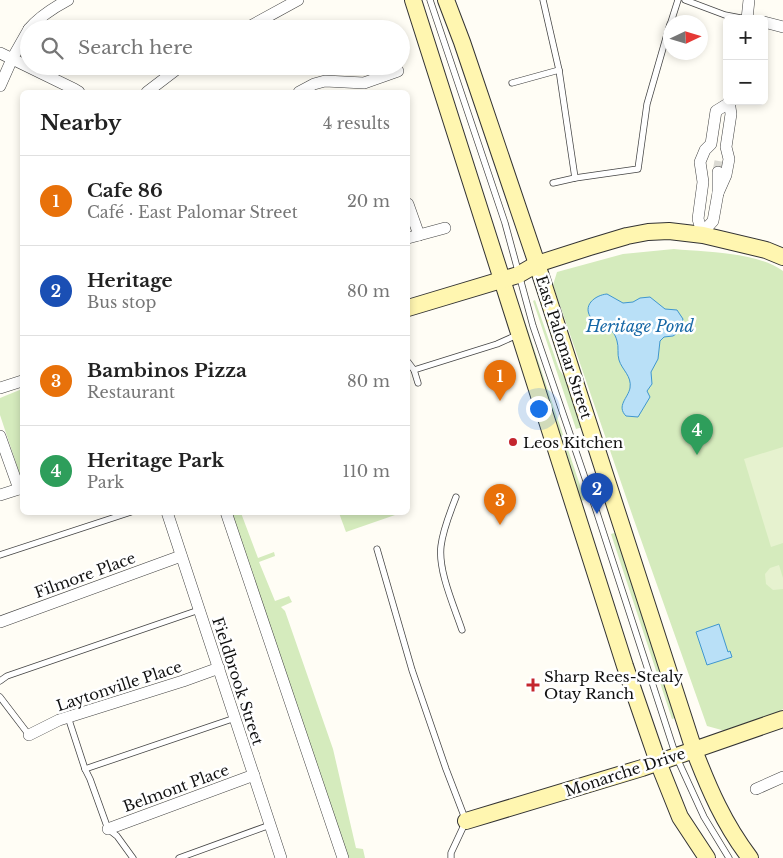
<!DOCTYPE html>
<html lang="en">
<head>
<meta charset="utf-8">
<style>
	body { margin:0; font-family:"Libre Baskerville",serif; background:#f6f6f6; color:#222 }
	.controls { position:absolute; right:15px; top:15px; display:grid; overflow:hidden; border-radius:8px; box-shadow:0 2px 8px #0003 }
	.controls button { width:45px; height:45px; display:grid; place-items:center; padding:0; border:0; border-bottom:1px solid #e0e0e0; background:#fff; color:#222; font:25px sans-serif }
	.compass { position:absolute; left:663px; top:15px; width:45px; height:45px; border-radius:50%; background:#fff; box-shadow:0 2px 8px #0003; rotate:86deg }
	.you { position:absolute; left:538px; top:408px; width:18px; height:18px; margin:-12px; border:4px solid #fff; border-radius:50%; background:#1a73e8; box-shadow:0 0 0 8px #1a73e833 }
	.badge { display:grid; place-items:center; width:32px; height:32px; border-radius:50%; background:#c4262e; color:#fff; font-size:16px; font-weight:700 }
	.pin { position:absolute; translate:-50% -41px; filter:drop-shadow(0 1px 2px #0008) }
	.pin::after { content:''; position:absolute; top:26px; width:18px; height:15px; background:inherit; clip-path:polygon(0 0,100% 0,50% 100%) }
	.list { margin:0; padding:0; list-style:none }
	h2 { display:flex; justify-content:space-between; align-items:center; height:65px; margin:0; padding:0 20px; font-size:21px }
	h2 small { font-size:16px; font-weight:400; color:#767676 }
	.list li { display:grid; grid-template-columns:32px 1fr auto; gap:15px; align-items:center; box-sizing:border-box; height:90px; padding:0 20px; border-top:1px solid #e0e0e0 }
	.list b { display:block; font-size:19px; white-space:nowrap }
	.list p { margin:0; font-size:16px; white-space:nowrap; color:#767676 }
	.list em { font-size:16px; font-style:normal; color:#767676 }
	.icon { flex:none; width:28px; height:28px; fill:none; stroke:currentColor; stroke-width:2; stroke-linecap:round; stroke-linejoin:round }
	.map { position:relative; flex:none; width:783px; height:858px; overflow:hidden }
	.search { position:absolute; background:#fff; box-shadow:0 2px 8px #0003; left:20px; top:20px; width:390px; height:55px; display:flex; align-items:center; gap:12px; box-sizing:border-box; padding:0 18px; border-radius:28px; color:#767676; font-size:19px }
	.panel { position:absolute; background:#fff; box-shadow:0 2px 8px #0003; left:20px; top:90px; width:390px; height:425px; border-radius:8px }
	.map>svg:first-child { display:block }
</style>
</head>
<body>
<div class="map">
<svg width="783" height="858" viewBox="0 0 783 858">
	<rect width="100%" height="100%" fill="#fffdf5"/>
	<g fill="#d5ebbd">
		<path d="M674,249C705,252 757,252 783,271V709L766,720L729,732L707,726L634,520L553,285L557,272L623,254Z"/>
		<path d="M535,300L559,369L567,381L583,427L576,429L533,301Z"/>
		<path d="M520,307L585,500L580,501L516,309Z"/>
		<path d="M22,389V477L19,472L0,415V398Z"/>
		<path d="M394,512L395,515L346,532L339,513Z"/>
		<path d="M230,513H241L258,558L274,552L275,556L259,562L275,601L289,596L292,602L281,607L285,611L333,749L356,848L363,849L365,858H345Z"/>
		<path d="M618,532L679,717L672,719L611,534Z"/>
	</g>
	<g fill="#e6f2cf">
		<path d="M783,447V543L771,547L744,459Z"/>
		<path d="M779,565L783,578V589L773,590L766,584L765,574L770,568Z"/>
	</g>
	<g fill="#b9e0f7" stroke="#3f96cf">
		<path d="M607,294L623,303L633,302L640,298L650,297L665,309L677,310L683,319L679,332L673,336L664,337L660,341L658,359L651,372L652,384L647,391L650,397L638,417L626,416C616,406 628,398 630,388C632,376 622,370 619,360C617,354 619,347 617,341C613,325 601,328 592,319C581,306 595,295 607,294Z"/>
		<path d="M719,624L728,652L730,651L732,657L707,665L696,632Z"/>
	</g>
	<g fill="none" stroke-linecap="round" stroke-linejoin="round">
		<path stroke="#dbdad3" stroke-width="11" stroke-dasharray="11 5.5" stroke-linecap="butt" d="M718,172L720,161"/>
		<g stroke="#444" stroke-width="7">
			<g id="lane">
				<path d="M430,0L505,223L533,326L597,513L676,756L704,817L729,858"/>
				<path d="M543,0L559,70L575,178"/>
				<path d="M685,0L725,15L746,19"/>
				<path d="M671,22L678,0"/>
				<path d="M512,83L559,70"/>
				<path d="M553,183L575,178L638,169L647,104L670,24"/>
				<path d="M408,362L414,370L418,383"/>
				<path d="M414,370L497,344L517,335"/>
				<path d="M456,497C450,513 443,529 441,546C438,571 454,606 462,630"/>
				<path d="M377,549L412,670L446,769L466,821L451,853V858"/>
				<path d="M0,555L131,512"/>
				<path d="M0,681L7,676L199,610"/>
				<path d="M0,697L29,735"/>
				<path d="M68,717L85,769L90,779L108,829L117,836L133,858"/>
				<path d="M85,769L235,718"/>
				<path d="M179,858L270,825"/>
			</g>
		</g>
		<g stroke="#444" stroke-width="12">
			<g id="street">
				<path d="M747,19L749,0"/>
				<path d="M764,22L783,27"/>
				<path d="M29,29C40,16 53,8 68,0"/>
				<path d="M245,29L298,0"/>
				<path d="M0,53L74,89L79,92"/>
				<path d="M0,86L12,59L29,29"/>
				<path d="M147,92L181,66"/>
				<path d="M299,92L314,84L325,81L364,83L398,71"/>
				<path d="M718,193L726,175L729,159L726,147L731,114L729,101"/>
				<path d="M408,204L419,235"/>
				<path d="M703,232L713,221L718,193V172"/>
				<path d="M703,235L698,219L703,182L700,162L705,150L711,144L716,111L729,103"/>
				<path d="M408,238L445,228"/>
				<path d="M0,388L22,381"/>
				<path d="M0,436L19,489"/>
				<path d="M0,495L22,488"/>
				<path d="M167,512L281,858"/>
				<path d="M226,512L343,858"/>
				<path d="M0,622L181,556"/>
				<path d="M29,735L59,720L183,681L219,668"/>
				<path d="M756,789L783,777"/>
				<path d="M108,829L254,775"/>
			</g>
		</g>
		<g stroke="#333" stroke-width="18">
			<g id="secondary">
				<path d="M413,0L625,666L658,762L680,817L707,858"/>
				<path d="M446,0L462,42L537,264L694,750C709,789 724,824 750,858"/>
				<path d="M408,308L518,275L537,264L590,247L627,236L648,232L669,231L703,235L766,250L783,257"/>
				<path d="M466,821L642,768L783,719"/>
			</g>
		</g>
		<use href="#lane" stroke="#fff" stroke-width="5.5"/>
		<use href="#street" stroke="#fff" stroke-width="11"/>
		<use href="#secondary" stroke="#fff6b0" stroke-width="16"/>
	</g>
	<g fill="#c4262e" stroke="#fff" stroke-width="2">
		<circle cx="513" cy="442" r="5"/>
		<path d="M530.5 677.5h5v5h5v5h-5v5h-5v-5h-5v-5h5z"/>
	</g>
	<g text-anchor="middle" dominant-baseline="central" stroke-width="5" stroke-linejoin="round" paint-order="stroke">
		<g font-size="15" fill="#111" stroke="#fff">
			<text transform="translate(564 347) rotate(72)">East Palomar Street</text>
			<text transform="translate(85 575) rotate(-20)">Filmore Place</text>
			<text transform="translate(238 681) rotate(72)">Fieldbrook Street</text>
			<text transform="translate(119 686) rotate(-18)">Laytonville Place</text>
			<text transform="translate(625 772) rotate(-18)">Monarche Drive</text>
			<text transform="translate(176 788) rotate(-20)">Belmont Place</text>
		</g>
		<g font-size="15" fill="#111" stroke="#fff" text-anchor="start">
			<text x="523" y="442">Leos Kitchen</text>
			<text x="544" y="676">Sharp Rees-Stealy<tspan x="544" dy="17">Otay Ranch</tspan></text>
		</g>
		<g font-size="16" font-style="italic" fill="#1768a6" stroke="#fff">
			<text x="640" y="326">Heritage Pond</text>
		</g>
	</g>
</svg>
<div class="controls">
<button>+</button>
<button>−</button>
</div>
<svg class="compass" viewBox="-18 -18 36 36"><path d="M0-13l5 13h-10z" fill="#e53935"/><path d="M0 13l5-13h-10z" fill="#767676"/></svg>
<div class="you"></div>
<div class="pin badge" style="left:500px;top:401px;background:#e8710a">1</div>
<div class="pin badge" style="left:597px;top:514px;background:#1a4fb4">2</div>
<div class="pin badge" style="left:500px;top:525px;background:#e8710a">3</div>
<div class="pin badge" style="left:697px;top:455px;background:#2e9e5b">4</div>
<div class="search"><svg class="icon" aria-label="search" viewBox="0 0 24 24"><circle cx="10" cy="10" r="6"/><path d="M15 15l6 6"/></svg>Search here</div>
<section class="panel">
<h2>Nearby<small>4 results</small></h2>
<ul class="list">
<li><span class="badge" style="background:#e8710a">1</span><div><b>Cafe 86</b><p>Café · East Palomar Street</p></div><em>20 m</em></li>
<li><span class="badge" style="background:#1a4fb4">2</span><div><b>Heritage</b><p>Bus stop</p></div><em>80 m</em></li>
<li><span class="badge" style="background:#e8710a">3</span><div><b>Bambinos Pizza</b><p>Restaurant</p></div><em>80 m</em></li>
<li><span class="badge" style="background:#2e9e5b">4</span><div><b>Heritage Park</b><p>Park</p></div><em>110 m</em></li>
</ul>
</section>
</div>
</body>
</html>
